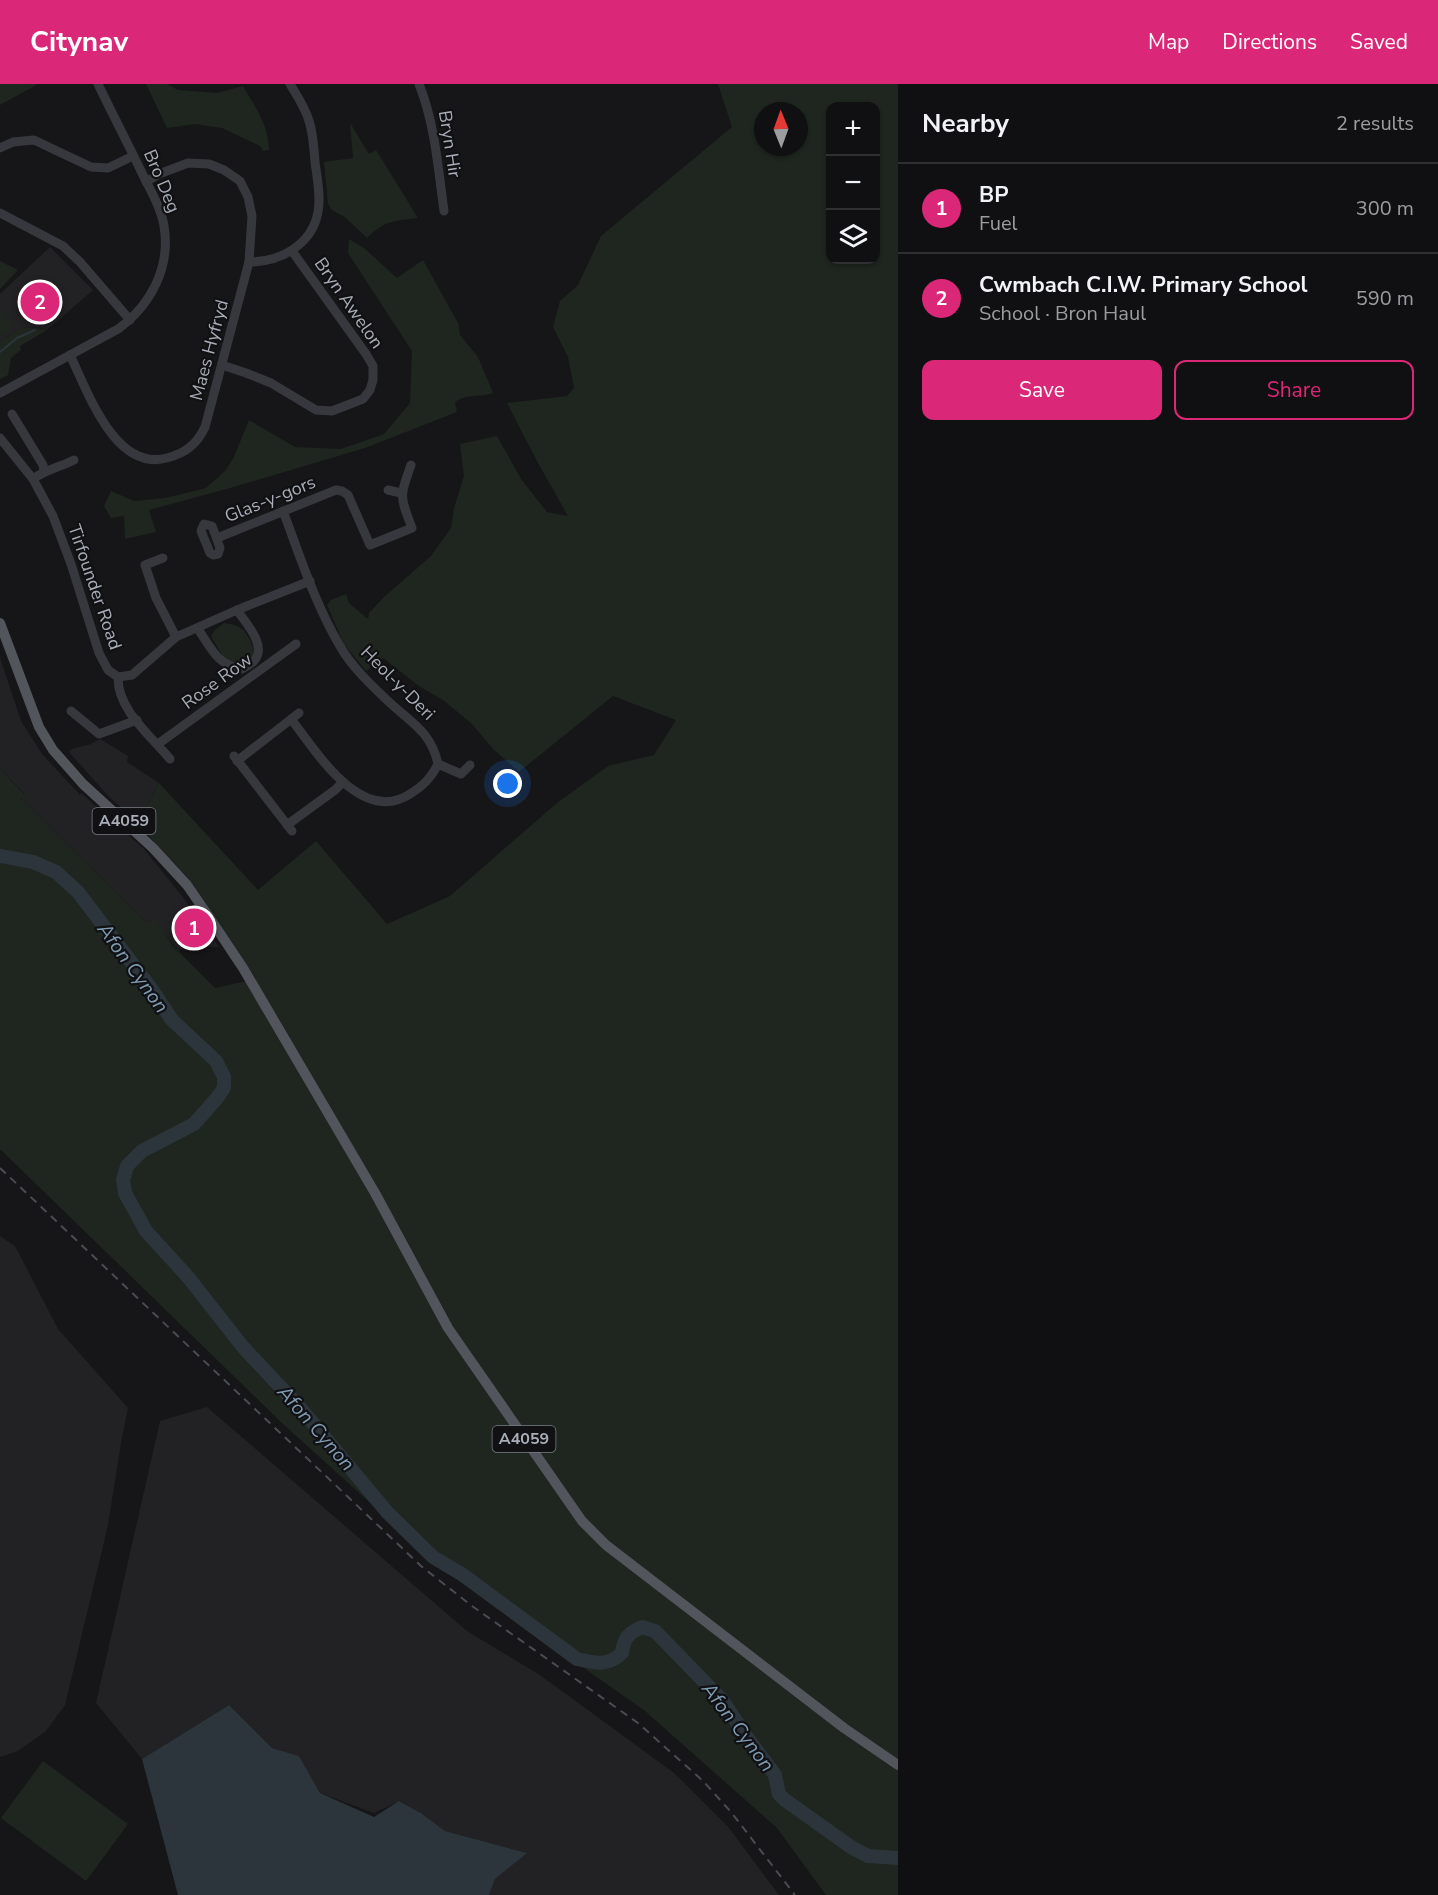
<!DOCTYPE html>
<html lang="en">
<head>
<meta charset="utf-8">
<style>
	body { margin:0; font-family:"Nunito Sans",sans-serif; background:#19191b; color:#f1f3f6 }
	.controls { position:absolute; right:18px; top:18px; display:grid; overflow:hidden; border-radius:12px; box-shadow:0 2px 4px #0004 }
	.controls button { width:54px; height:54px; display:grid; place-items:center; padding:0; border:0; border-bottom:2px solid #303032; background:#101012; color:#f1f3f6; font:30px sans-serif }
	.compass { position:absolute; left:754px; top:18px; width:54px; height:54px; border-radius:50%; background:#101012; box-shadow:0 2px 4px #0004; rotate:359deg }
	.you { position:absolute; left:508px; top:700px; width:21px; height:21px; margin:-15px; border:4px solid #fff; border-radius:50%; background:#1a73e8; box-shadow:0 0 0 9px #1a73e833 }
	.badge { display:grid; place-items:center; width:39px; height:39px; border-radius:50%; background:#db2777; color:#fff; font-size:20px; font-weight:700 }
	.pin { position:absolute; translate:-50% -50%; border:3px solid #fff; box-shadow:0 2px 6px #0006 }
	.list { margin:0; padding:0; list-style:none }
	h2 { display:flex; justify-content:space-between; align-items:center; height:78px; margin:0; padding:0 24px; font-size:26px }
	h2 small { font-size:20px; font-weight:400; color:#9c9d9f }
	.list li { display:grid; grid-template-columns:39px 1fr auto; gap:18px; align-items:center; box-sizing:border-box; height:90px; padding:0 24px; border-top:2px solid #303032 }
	.list b { display:block; font-size:22px; white-space:nowrap }
	.list p { margin:0; font-size:20px; white-space:nowrap; color:#9c9d9f }
	.list em { font-size:20px; font-style:normal; color:#9c9d9f }
	.actions { display:flex; gap:12px; padding:18px 24px }
	.actions a { flex:1; padding:14px 0; border:2px solid #db2777; border-radius:12px; text-align:center; font-size:21px; color:#db2777 }
	.actions .main { background:#db2777; color:#fff }
	.icon { flex:none; width:33px; height:33px; fill:none; stroke:currentColor; stroke-width:2; stroke-linecap:round; stroke-linejoin:round }
	.map { position:relative; flex:none; width:898px; height:1811px; overflow:hidden }
	header { display:flex; align-items:center; gap:36px; box-sizing:border-box; height:84px; padding:0 30px; background:#db2777; color:#fff }
	header strong { font-size:28px }
	nav { display:flex; gap:33px; margin-inline-start:auto; font-size:21px }
	main { display:flex }
	aside { flex:1; background:#101012 }
	.map>svg:first-child { display:block }
</style>
</head>
<body>
<header>
<strong>Citynav</strong>
<nav><a>Map</a><a>Directions</a><a>Saved</a></nav>
</header>
<main>
<div class="map">
<svg width="898" height="1811" viewBox="0 0 898 1811">
	<rect width="100%" height="100%" fill="#161618"/>
	<g fill="#222225">
		<path d="M50,163L93,206L47,246L34,243L21,244L0,258V210Z"/>
		<path d="M0,574L21,637L42,670L80,711L81,709L144,765L182,812L219,863L190,862L178,867L153,834L147,839L21,715L25,710L0,685Z"/>
		<path d="M100,655L128,672L127,678L159,699L139,738L110,714L69,668L72,665L91,660Z"/>
		<path d="M0,1152L15,1162L58,1245L128,1324L121,1359L108,1441L65,1621L46,1647L18,1667L0,1673Z"/>
		<path d="M207,1323L467,1547L540,1591L674,1689L729,1744L779,1811H489L495,1795L526,1769L445,1747L421,1729L400,1717L374,1729L320,1709L299,1672L272,1664L229,1621L142,1675L96,1619L160,1337Z"/>
	</g>
	<g fill="#1e261f" fill-rule="evenodd">
		<path d="M0,0H38L0,21Z"/>
		<path d="M146,0H167L178,6L217,9L243,2C256,25 268,39 269,66L263,67L260,62L222,44L195,40L167,44Z"/>
		<path d="M718,0H898V1811H826L777,1744L645,1627L457,1495L431,1474L283,1340L0,1065V685L25,711L21,715L147,839L154,833L173,862L215,904L256,895L190,796L138,740L159,699L258,806L316,757L387,840L450,812L557,719L608,682L654,671L676,636L613,612L519,688L493,665L472,640L443,616L419,602L383,574L366,587L344,560L327,521L331,516L346,510L349,519L368,535L369,529L384,513L431,472L451,444L454,424L464,392L460,360L497,352L521,395L547,428L568,432L538,379L507,319L567,312L574,304L568,273L553,243L560,217L578,201L601,152L732,43ZM830,22H876V176H830ZM763,27H799V63H763Z"/>
		<path d="M350,39L369,70L376,66L418,134C394,137 385,136 367,154L346,134L332,126L328,120L324,78L353,74Z"/>
		<path d="M349,155L364,164L397,194L423,176L458,239L460,251L478,273L493,309C478,314 468,309 455,318L457,328L365,364L230,404L149,426L156,448L125,455L124,432L111,434L104,422L111,407L134,417L165,414L206,404L225,387L233,375L249,336L295,363L341,365L384,350L410,319L412,267L348,169Z"/>
		<path d="M0,177L18,186L0,205Z"/>
		<path d="M0,225L15,242L0,252Z"/>
		<path d="M34,243L47,246L20,262L21,266L11,274L8,291L0,295V258L21,244Z"/>
		<path d="M224,539C230,540 237,541 242,545C253,555 262,580 239,580C235,580 229,577 225,576L211,552L215,546Z"/>
		<path d="M43,1677L128,1740L86,1797L1,1734Z"/>
	</g>
	<path fill="#2c353c" d="M229,1621L272,1664L299,1672L320,1709L374,1733L399,1717L421,1729L445,1747L527,1769L495,1795L489,1811H178L142,1675Z"/>
	<g fill="none" stroke-linecap="round" stroke-linejoin="round">
		<path stroke="#2c353c" stroke-width="2" d="M0,268L17,254L35,246"/>
		<path stroke="#2c353c" stroke-width="14" d="M0,772L33,778L56,788L78,808L150,903L172,936L216,977L224,993V1004L217,1014L194,1040L142,1067L127,1082L123,1096L125,1109L146,1147L188,1193L243,1263L301,1325L387,1428L433,1473L463,1491L577,1575C596,1579 607,1583 622,1569C624,1554 628,1549 642,1543L655,1547L722,1616L746,1652L775,1691L779,1710L785,1716L851,1763L868,1772L898,1774"/>
		<g stroke="#37383d" stroke-width="9">
			<path d="M419,0C435,40 438,84 444,127"/>
			<path d="M0,64L13,58L34,56L91,83L108,84L133,72"/>
			<path d="M0,129L63,162L80,178L130,236"/>
			<path d="M249,178C280,178 312,161 318,128C321,112 317,94 315,78C314,64 313,49 309,37C305,23 297,12 290,0"/>
			<path d="M70,271C88,308 115,388 167,374C186,369 197,360 205,343L249,178L252,132L248,113L240,97L224,86L209,80L188,79L159,90L146,98"/>
			<path d="M222,281L246,289L271,299L316,326L332,327L363,315L370,306L373,296V282L366,270L292,167"/>
			<path d="M0,309L118,245C151,221 171,183 164,142C161,123 149,104 141,87C127,58 112,29 98,0"/>
			<path d="M12,330L43,381L44,387"/>
			<path d="M0,354L33,395L53,432L71,480L99,569L108,586L118,593C117,625 150,651 170,675"/>
			<path d="M33,395C45,386 60,383 74,376"/>
			<path d="M388,406L401,409"/>
			<path d="M283,427C300,472 315,520 340,562C351,582 371,601 388,617C410,638 431,647 438,680C431,694 423,702 410,710C361,742 316,667 291,635"/>
			<path d="M204,440L212,442L220,464L218,470L213,471L210,469L201,447Z"/>
			<path d="M217,454L336,406L342,407L348,411L370,461L412,444C400,412 399,414 411,381"/>
			<path d="M163,474L145,481L156,514L176,553"/>
			<path d="M198,545C211,564 217,581 242,585C246,583 251,580 254,577C268,562 245,538 237,526"/>
			<path d="M118,593L132,591L176,553L237,526L310,497"/>
			<path d="M71,627L99,650L137,636"/>
			<path d="M158,660L296,560"/>
			<path d="M234,672L292,747"/>
			<path d="M237,677L299,629"/>
			<path d="M438,680L461,690L470,681"/>
			<path d="M287,741L335,706L343,698"/>
		</g>
		<path stroke="#53555c" stroke-width="10" d="M0,539L39,643L53,666L83,700L153,764L187,801L209,833L243,884L375,1109L448,1244L582,1437L606,1461L844,1644L898,1681"/>
		<path stroke="#4a4c52" stroke-width="2" stroke-dasharray="8 6" stroke-linecap="butt" d="M0,1084L421,1482L472,1522L638,1639L703,1697L731,1728L795,1811"/>
	</g>
	<g text-anchor="middle" dominant-baseline="central" stroke-width="4.5" stroke-linejoin="round" paint-order="stroke">
		<g fill="#111113" stroke="#7b7e86" stroke-width="1.5">
			<rect x="92.5" y="724" width="63" height="26" rx="4.5"/>
			<rect x="492.5" y="1342" width="63" height="26" rx="4.5"/>
		</g>
		<g font-size="16" font-weight="bold" fill="#a8adb8">
			<text x="124" y="737">A4059</text>
			<text x="524" y="1355">A4059</text>
		</g>
		<g font-size="18" fill="#a8adb8" stroke="#111113">
			<text transform="translate(450 60) rotate(81)">Bryn Hir</text>
			<text transform="translate(162 97) rotate(67)">Bro Deg</text>
			<text transform="translate(349 219) rotate(55)">Bryn Awelon</text>
			<text transform="translate(209 266) rotate(-75)">Maes Hyfryd</text>
			<text transform="translate(270 415) rotate(-22)">Glas-y-gors</text>
			<text transform="translate(95 503) rotate(71)">Tirfounder Road</text>
			<text transform="translate(217 597) rotate(-36)">Rose Row</text>
			<text transform="translate(398 599) rotate(45)">Heol-y-Deri</text>
		</g>
		<g font-size="20" font-style="italic" fill="#7f9bb3" stroke="#111113">
			<text transform="translate(133 884) rotate(54)">Afon Cynon</text>
			<text transform="translate(316 1344) rotate(49)">Afon Cynon</text>
			<text transform="translate(738 1643) rotate(53)">Afon Cynon</text>
		</g>
	</g>
</svg>
<div class="controls">
<button>+</button>
<button>−</button>
<button><svg class="icon" aria-label="layers" viewBox="0 0 24 24"><path d="M12 4l9 5-9 5-9-5zM3 14l9 5 9-5"/></svg></button>
</div>
<svg class="compass" viewBox="-18 -18 36 36"><path d="M0-13l5 13h-10z" fill="#e53935"/><path d="M0 13l5-13h-10z" fill="#9c9d9f"/></svg>
<div class="you"></div>
<div class="pin badge" style="left:194px;top:844px">1</div>
<div class="pin badge" style="left:40px;top:218px">2</div>
</div>
<aside>
<h2>Nearby<small>2 results</small></h2>
<ul class="list">
<li><span class="badge">1</span><div><b>BP</b><p>Fuel</p></div><em>300 m</em></li>
<li><span class="badge">2</span><div><b>Cwmbach C.I.W. Primary School</b><p>School · Bron Haul</p></div><em>590 m</em></li>
</ul>
<div class="actions"><a class="main">Save</a><a>Share</a></div>
</aside>
</main>
</body>
</html>
